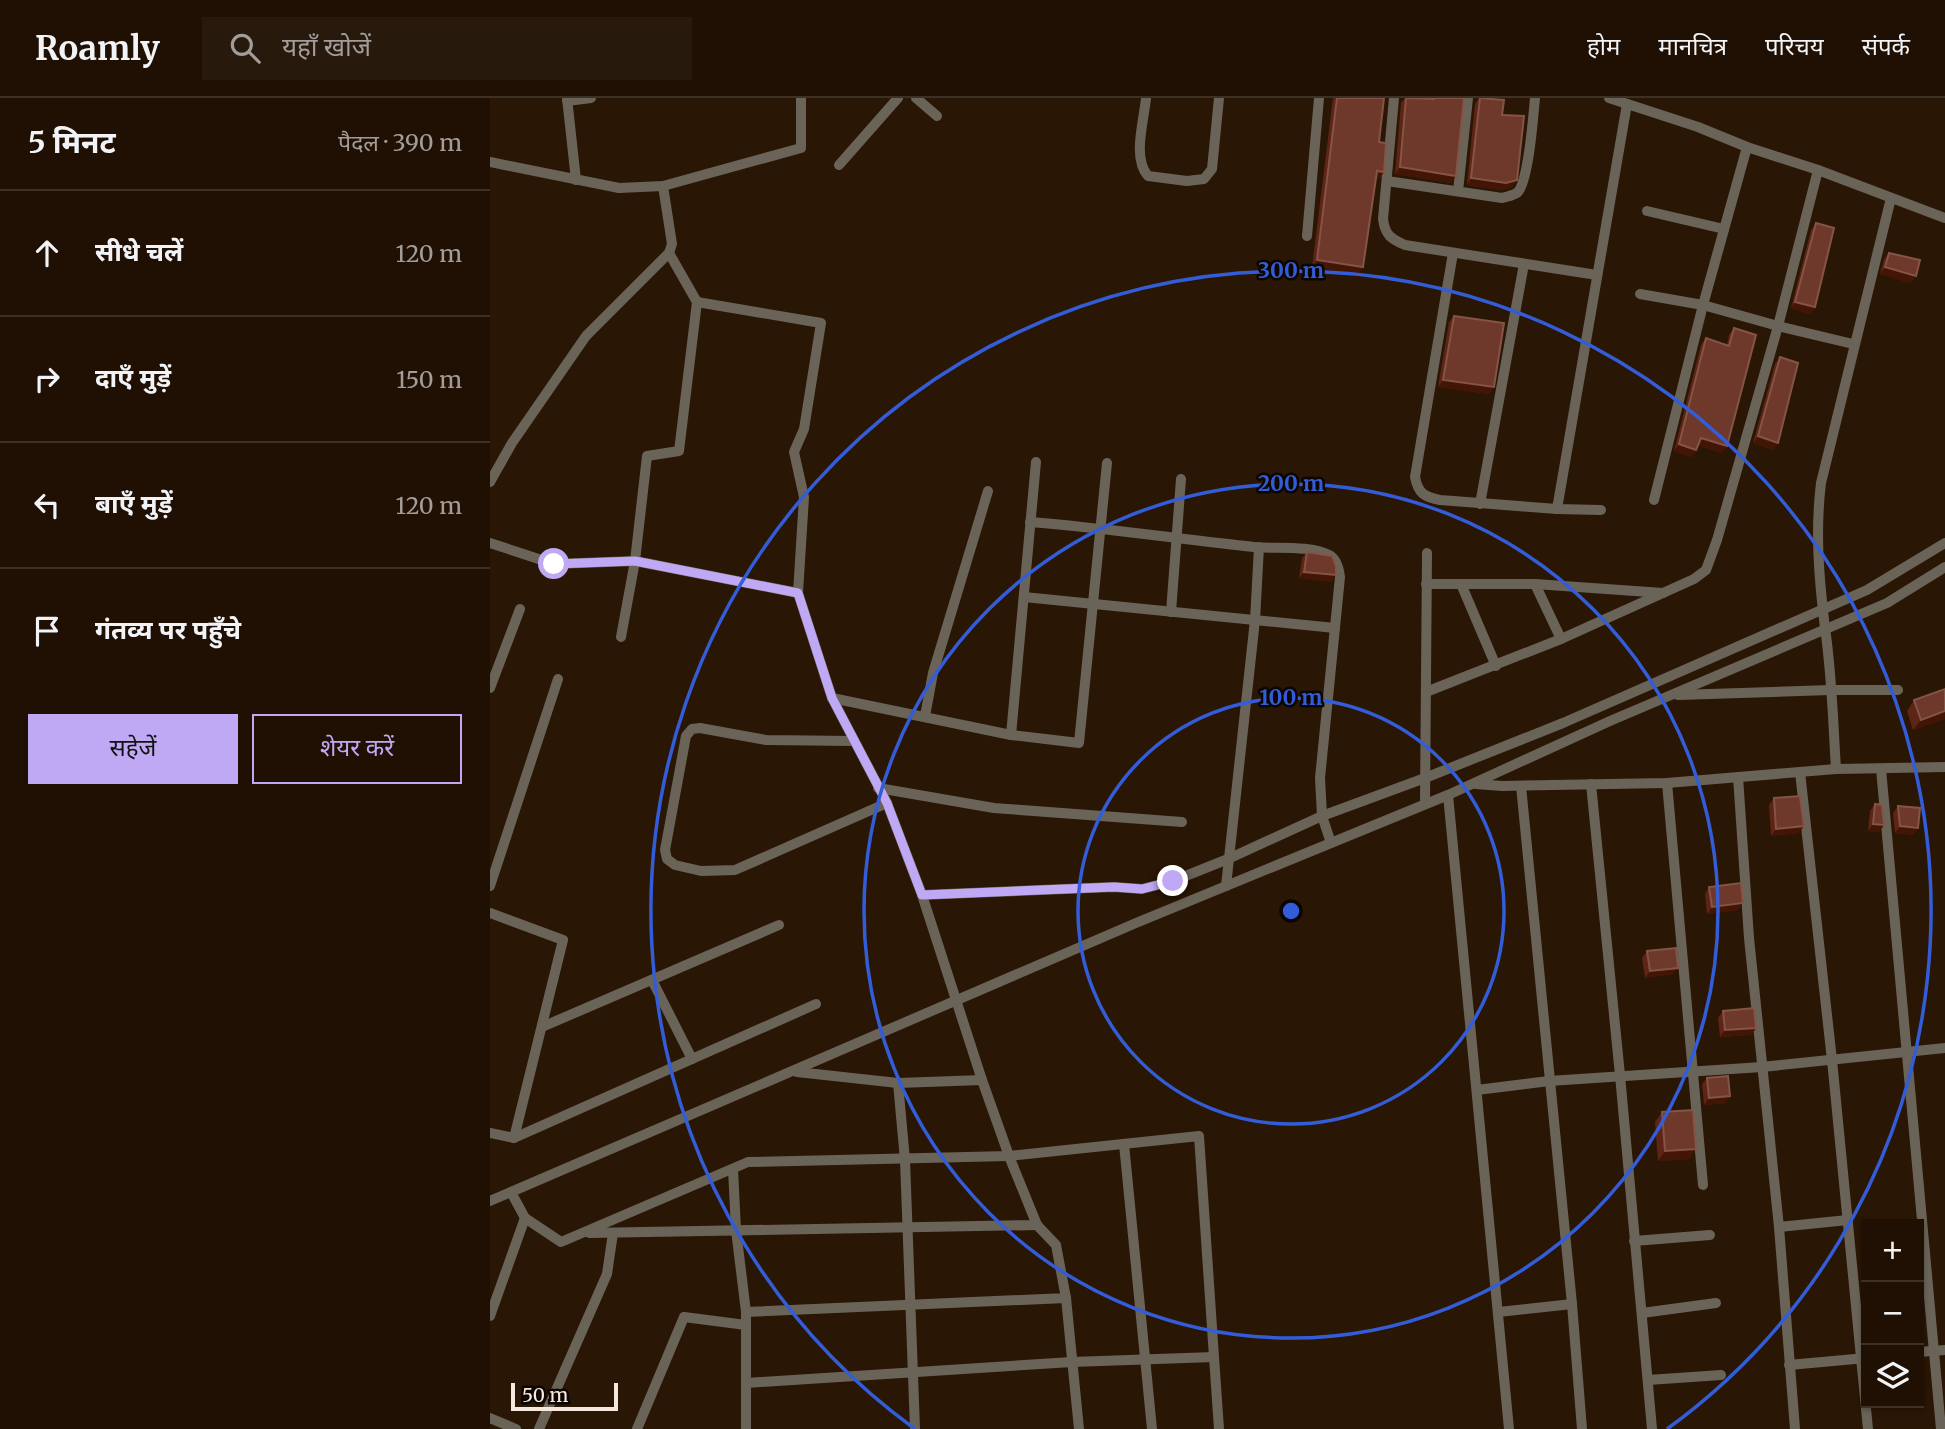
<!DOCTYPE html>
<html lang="hi">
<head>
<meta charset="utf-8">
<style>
	body { margin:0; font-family:Merriweather,"Noto Sans Devanagari",serif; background:#28190d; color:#f1f3f6 }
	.controls { position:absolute; right:21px; bottom:21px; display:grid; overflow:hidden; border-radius:0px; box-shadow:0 2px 5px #0004 }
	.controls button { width:63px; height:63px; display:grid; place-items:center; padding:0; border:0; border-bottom:2px solid #3d3025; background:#201003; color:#f1f3f6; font:35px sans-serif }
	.scale { position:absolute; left:21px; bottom:18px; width:107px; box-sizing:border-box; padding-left:7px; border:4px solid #f7e8dd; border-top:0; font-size:19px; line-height:24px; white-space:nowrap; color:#f7e8dd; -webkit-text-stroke:5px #0c0501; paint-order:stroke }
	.stop { position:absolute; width:21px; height:21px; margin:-16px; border:5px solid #bfa9f4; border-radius:50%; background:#fff }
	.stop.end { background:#bfa9f4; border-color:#fff; box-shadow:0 2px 7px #0008 }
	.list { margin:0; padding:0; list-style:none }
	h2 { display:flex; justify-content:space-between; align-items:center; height:91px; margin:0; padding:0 28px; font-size:30px }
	h2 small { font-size:23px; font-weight:400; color:#a29d9a }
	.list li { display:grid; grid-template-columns:46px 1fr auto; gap:21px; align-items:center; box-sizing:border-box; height:126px; padding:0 28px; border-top:2px solid #3d3025 }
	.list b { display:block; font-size:26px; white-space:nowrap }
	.list em { font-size:23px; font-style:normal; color:#a29d9a }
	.actions { display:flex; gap:14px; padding:21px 28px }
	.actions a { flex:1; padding:16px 0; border:2px solid #bfa9f4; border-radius:0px; text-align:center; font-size:24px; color:#bfa9f4 }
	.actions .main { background:#bfa9f4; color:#111 }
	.icon { flex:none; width:38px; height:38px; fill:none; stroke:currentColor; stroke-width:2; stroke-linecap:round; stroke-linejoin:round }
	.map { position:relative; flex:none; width:1455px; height:1331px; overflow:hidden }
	header { display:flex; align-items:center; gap:42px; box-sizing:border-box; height:98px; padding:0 35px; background:#201003; border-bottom:2px solid #3d3025 }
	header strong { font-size:33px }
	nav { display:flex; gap:38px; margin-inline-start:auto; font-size:24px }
	.search { width:490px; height:63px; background:#28190d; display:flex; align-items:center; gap:18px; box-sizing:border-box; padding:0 24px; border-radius:0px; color:#a29d9a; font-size:26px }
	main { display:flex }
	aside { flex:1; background:#201003 }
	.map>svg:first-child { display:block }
</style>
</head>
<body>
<header>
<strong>Roamly</strong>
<div class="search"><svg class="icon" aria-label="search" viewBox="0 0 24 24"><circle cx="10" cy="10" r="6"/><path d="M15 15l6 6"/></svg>यहाँ खोजें</div>
<nav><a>होम</a><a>मानचित्र</a><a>परिचय</a><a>संपर्क</a></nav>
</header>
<main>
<aside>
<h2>5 मिनट<small>पैदल · 390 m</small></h2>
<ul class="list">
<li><svg class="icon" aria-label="ahead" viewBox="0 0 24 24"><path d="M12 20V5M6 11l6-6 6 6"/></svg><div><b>सीधे चलें</b></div><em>120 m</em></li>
<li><svg class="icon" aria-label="right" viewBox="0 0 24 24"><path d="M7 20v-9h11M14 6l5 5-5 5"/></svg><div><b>दाएँ मुड़ें</b></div><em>150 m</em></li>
<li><svg class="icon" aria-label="left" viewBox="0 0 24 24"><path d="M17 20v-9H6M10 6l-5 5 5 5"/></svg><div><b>बाएँ मुड़ें</b></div><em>120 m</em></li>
<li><svg class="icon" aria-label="arrive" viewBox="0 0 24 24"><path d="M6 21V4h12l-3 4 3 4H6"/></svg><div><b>गंतव्य पर पहुँचे</b></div></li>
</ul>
<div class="actions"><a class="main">सहेजें</a><a>शेयर करें</a></div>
</aside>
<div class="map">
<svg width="1455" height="1331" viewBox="0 0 1455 1331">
	<rect width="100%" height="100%" fill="#2a1604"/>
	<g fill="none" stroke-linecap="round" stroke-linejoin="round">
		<g stroke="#6a6458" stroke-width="10">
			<path d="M77,0L86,82"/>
			<path d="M426,0L447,18"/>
			<path d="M656,0C654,23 642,60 658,78L697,83L714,81L722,71L729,0"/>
			<path d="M904,0L893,121C895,137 901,141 915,147L1107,177"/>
			<path d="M1119,0L1208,29L1257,49L1328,72L1455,120"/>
			<path d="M77,3L101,0"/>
			<path d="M0,64L129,90L173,88L311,50V0"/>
			<path d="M349,67L408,0"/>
			<path d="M897,83L1012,100C1018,98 1023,98 1028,94C1039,80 1043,20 1045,0"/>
			<path d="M968,93L978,0"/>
			<path d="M1157,113L1234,131"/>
			<path d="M817,138L829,0"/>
			<path d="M179,155L207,204L189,353L157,358L145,463L308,495L342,600"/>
			<path d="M963,155L925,379C928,395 934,399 950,402L1067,411L1111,412"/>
			<path d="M1150,196L1213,207L1288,228L1363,246"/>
			<path d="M207,204L331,225L314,331L304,354L314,399L308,495"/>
			<path d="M0,384L22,345L96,238L179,155L182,146L173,88"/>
			<path d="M1164,402L1213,207L1257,49"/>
			<path d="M990,406L1034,166"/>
			<path d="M1067,411L1137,6"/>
			<path d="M540,424C615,430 689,441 764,449C785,451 820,447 839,457C847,461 849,471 850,479L830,680L832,718L841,745"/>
			<path d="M0,445L64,466L145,463L131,539"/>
			<path d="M936,486H1045L1173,495"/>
			<path d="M971,486L1006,568"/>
			<path d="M1045,486L1071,541"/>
			<path d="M534,499L845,530"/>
			<path d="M681,514L691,381"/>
			<path d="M0,590L30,511"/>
			<path d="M936,594L1071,541L1204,481L1216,472L1227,442L1288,228L1328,72"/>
			<path d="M1188,597L1340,592H1408"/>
			<path d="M435,618L443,575L498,393"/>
			<path d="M521,637L546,364"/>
			<path d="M363,643L276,642L210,630L202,631L196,638L175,752L177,761L185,767L211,773L245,772L397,705"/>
			<path d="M1346,671C1343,624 1342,577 1335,530C1329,481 1325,434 1331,385L1401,100"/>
			<path d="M1391,671L1451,1331"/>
			<path d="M1310,674L1342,962L1378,1331"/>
			<path d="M1248,679L1259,840L1289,1129L1305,1331"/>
			<path d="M1177,685L1213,1087"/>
			<path d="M986,686L1012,688L1177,685L1346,671L1455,669"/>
			<path d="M1101,686L1130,977L1162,1331"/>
			<path d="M1031,688L1082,1206L1092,1331"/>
			<path d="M388,690L504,710L692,724"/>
			<path d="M958,697L1019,1331"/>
			<path d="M935,705L937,455"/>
			<path d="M0,788L68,581"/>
			<path d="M736,788L765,522L769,449"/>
			<path d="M432,797L624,789L652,791L683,783L738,761L832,718L935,680L1073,625L1377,492L1455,445"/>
			<path d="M0,815L73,842L24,1040"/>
			<path d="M162,882L202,961"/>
			<path d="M52,929L289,827"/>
			<path d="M307,974L408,985L492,982"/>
			<path d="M408,985L415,1062L425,1331"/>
			<path d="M987,992L1059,983L1272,969L1455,950"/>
			<path d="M0,1035L24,1040L326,906"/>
			<path d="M634,1046L662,1331"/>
			<path d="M243,1071L246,1132L256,1214L576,1200L566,1147L547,1127"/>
			<path d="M21,1094L35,1120L71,1144L258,1064L519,1058L492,982L432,797L397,705L342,600L521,637L589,645L617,365"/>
			<path d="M0,1103L646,825L958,697L1120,623L1397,505L1455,469"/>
			<path d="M1289,1129L1358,1122"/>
			<path d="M99,1135L547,1127L519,1058L709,1038L724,1259L582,1264L256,1285V1214"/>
			<path d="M1144,1143L1220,1137"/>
			<path d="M576,1200L589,1331"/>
			<path d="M1009,1214L1082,1206"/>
			<path d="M1152,1215L1226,1205"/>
			<path d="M0,1218L35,1120"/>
			<path d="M1429,1254L1455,1252"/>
			<path d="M724,1259L729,1331"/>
			<path d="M1299,1267L1376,1260"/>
			<path d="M1158,1282L1231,1277"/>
			<path d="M256,1285V1331"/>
			<path d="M0,1320L26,1331"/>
			<path d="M49,1331L117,1176L123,1135"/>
			<path d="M147,1331L194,1219L256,1227"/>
		</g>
	</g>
	<g fill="#5e2415">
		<path d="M843,0H894L889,44L894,74L889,81H886L868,176L822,169Z"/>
		<path d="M915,0H974L961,85L905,76L911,5Z"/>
		<path d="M989,0H999L1012,17L1027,82L1022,89L1011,92L977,87L985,6Z"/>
		<path d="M1326,125L1325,209L1320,216L1301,210L1321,132Z"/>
		<path d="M1399,155L1421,185L1390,176L1394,161Z"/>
		<path d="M964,218L1004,289L999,296L948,289L959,224Z"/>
		<path d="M1244,230L1232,355L1208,347L1202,359L1184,353L1211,247L1216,240L1237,247L1239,237Z"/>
		<path d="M1290,259L1288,345L1283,352L1263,345L1285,266Z"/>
		<path d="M817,454L842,484L809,480L812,460Z"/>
		<path d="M1455,591V621L1423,632L1417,613L1424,602Z"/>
		<path d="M1284,700L1309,735L1281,738L1279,707Z"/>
		<path d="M1385,706L1394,727L1389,734L1378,733L1380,713Z"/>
		<path d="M1408,708L1424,737L1405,735L1403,715Z"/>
		<path d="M1219,789L1248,812L1217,816L1215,796Z"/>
		<path d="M1157,853L1183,876L1155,880L1152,860Z"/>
		<path d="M1233,913L1266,930L1261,937L1230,939L1228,920Z"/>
		<path d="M1217,980L1236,1005L1214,1007L1212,986Z"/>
		<path d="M1172,1014L1206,1051L1199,1061L1168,1063L1165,1024Z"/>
	</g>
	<g fill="#421505">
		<path d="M910,69L966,78L961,85L905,76Z"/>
		<path d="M887,73L894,74L889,81L882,80Z"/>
		<path d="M981,80L1027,82L1022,89L1011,92L977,87Z"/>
		<path d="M827,162L873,169L868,176L822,169Z"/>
		<path d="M1395,169L1426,178L1421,185L1390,176Z"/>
		<path d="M1305,204L1325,209L1320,216L1301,210Z"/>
		<path d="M953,282L1004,289L999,296L948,289Z"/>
		<path d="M1268,338L1288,345L1283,352L1263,345Z"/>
		<path d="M1211,340L1237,348L1232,355L1206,346Z"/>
		<path d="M1189,346L1206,352L1202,359L1184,353Z"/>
		<path d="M814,474L846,477L842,484L809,480Z"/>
		<path d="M1455,613V621L1423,632L1431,622Z"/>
		<path d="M1383,726L1394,727L1389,734L1378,733Z"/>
		<path d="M1314,728L1309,735L1281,738L1286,731Z"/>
		<path d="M1410,728L1428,730L1424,737L1405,735Z"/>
		<path d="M1253,805L1248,812L1217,816L1222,809Z"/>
		<path d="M1188,870L1183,876L1155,880L1160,873Z"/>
		<path d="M1266,930L1261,937L1230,939L1235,932Z"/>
		<path d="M1240,998L1236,1005L1214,1007L1219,1000Z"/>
		<path d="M1206,1051L1199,1061L1168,1063L1175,1053Z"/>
	</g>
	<g fill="#6e392b" stroke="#845446" stroke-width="2">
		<path d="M847,0H894L889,44L896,45L894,74L887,73L873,169L827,162Z"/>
		<path d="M916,0L944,1V0H974L966,78L910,69Z"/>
		<path d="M990,0L1014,2L1012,17L1034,18L1027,82L1016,85L981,80Z"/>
		<path d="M1326,125L1344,130L1325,209L1305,204Z"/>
		<path d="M1399,155L1430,162L1426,178L1395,169Z"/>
		<path d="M964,218L1014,225L1004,289L953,282Z"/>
		<path d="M1244,230L1266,237L1237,348L1211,340L1206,352L1189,346L1216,240L1239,248Z"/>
		<path d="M1290,259L1308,265L1288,345L1268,338Z"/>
		<path d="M817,454L842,458L846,468V477L814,474Z"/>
		<path d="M1455,591V613L1431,622L1424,602Z"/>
		<path d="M1310,698L1314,728L1286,731L1284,700Z"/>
		<path d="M1385,706L1392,707L1394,727L1383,726Z"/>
		<path d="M1408,708L1430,710L1428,730L1410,728Z"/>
		<path d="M1251,785L1253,805L1222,809L1219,789Z"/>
		<path d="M1186,850L1188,870L1160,873L1157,853Z"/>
		<path d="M1264,910L1266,930L1235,932L1233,913Z"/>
		<path d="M1238,978L1240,998L1219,1000L1217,980Z"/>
		<path d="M1203,1012L1206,1051L1175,1053L1172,1014Z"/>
	</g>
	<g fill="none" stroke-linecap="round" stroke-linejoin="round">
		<path stroke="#bfa9f4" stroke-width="9" d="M64,466L145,463L308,495L342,600L397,705L432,797L624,789L652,791L683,783"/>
	</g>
	<g fill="none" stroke="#335dd8" stroke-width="3.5">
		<circle cx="801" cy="813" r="213"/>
		<circle cx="801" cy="813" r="427"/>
		<path d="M425 1331A640 640 0 1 1 1177 1331"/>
	</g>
	<circle cx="801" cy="813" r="10" fill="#335dd8" stroke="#0c0501" stroke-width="3.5"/>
	<g font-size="21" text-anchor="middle" font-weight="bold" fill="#335dd8" stroke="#0c0501" stroke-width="5" stroke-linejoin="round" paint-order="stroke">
		<text x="801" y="180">300 m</text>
		<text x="801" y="393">200 m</text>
		<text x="801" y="607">100 m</text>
	</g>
</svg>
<div class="controls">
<button>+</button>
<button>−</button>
<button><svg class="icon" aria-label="layers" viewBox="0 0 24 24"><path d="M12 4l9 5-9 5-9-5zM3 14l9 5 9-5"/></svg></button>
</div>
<div class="scale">50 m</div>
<div class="stop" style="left:64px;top:466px"></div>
<div class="stop end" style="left:683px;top:783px"></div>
</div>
</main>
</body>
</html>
